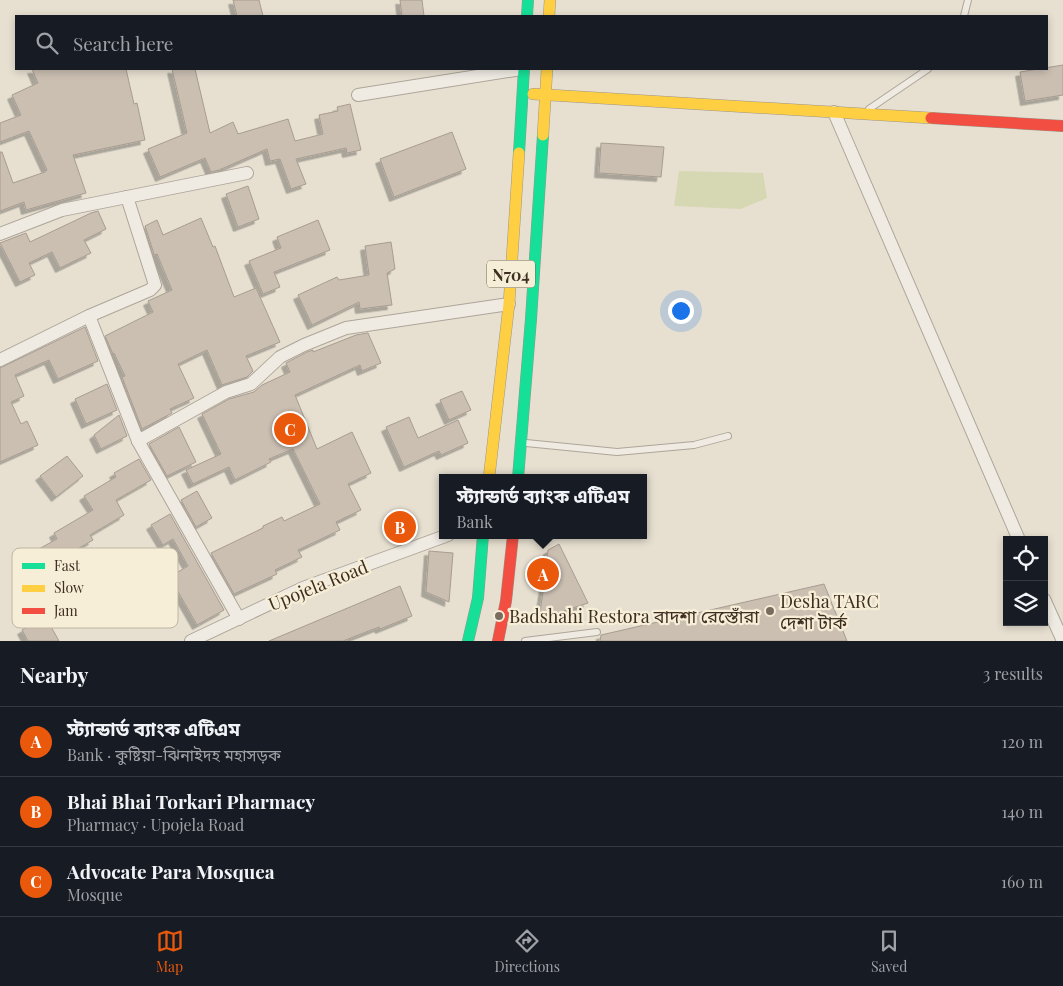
<!DOCTYPE html>
<html lang="en">
<head>
<meta charset="utf-8">
<style>
	body { margin:0; font-family:"Playfair Display","Noto Sans Bengali",serif; background:#20242c; color:#f1f3f6 }
	.controls { position:absolute; right:15px; bottom:15px; display:grid; overflow:hidden; border-radius:0px; box-shadow:0 2px 8px #0003 }
	.controls button { width:45px; height:45px; display:grid; place-items:center; padding:0; border:0; border-bottom:1px solid #363941; background:#171b24; color:#f1f3f6; font:25px sans-serif }
	.you { position:absolute; left:680px; top:310px; width:18px; height:18px; margin:-12px; border:4px solid #fff; border-radius:50%; background:#1a73e8; box-shadow:0 0 0 8px #1a73e833 }
	.badge { display:grid; place-items:center; width:32px; height:32px; border-radius:50%; background:#ea580c; color:#fff; font-size:16px; font-weight:700 }
	.pin { position:absolute; translate:-50% -50%; border:2px solid #fff; box-shadow:0 1px 5px #0006 }
	.popup { position:absolute; left:439px; top:474px; width:208px; height:65px; box-sizing:border-box; display:grid; place-content:center; border-radius:0px; background:#171b24; filter:drop-shadow(0 1px 4px #0005); font-size:16px; white-space:nowrap; color:#9ea1a6 }
	.popup b { font-size:19px; color:#f1f3f6 }
	.popup::after { content:''; position:absolute; left:50%; top:100%; margin-left:-10px; border:10px solid transparent; border-top-color:#171b24 }
	.list { margin:0; padding:0; list-style:none }
	h2 { display:flex; justify-content:space-between; align-items:center; height:65px; margin:0; padding:0 20px; font-size:21px }
	h2 small { font-size:16px; font-weight:400; color:#9ea1a6 }
	.list li { display:grid; grid-template-columns:32px 1fr auto; gap:15px; align-items:center; box-sizing:border-box; height:70px; padding:0 20px; border-top:1px solid #363941 }
	.list b { display:block; font-size:19px; white-space:nowrap }
	.list p { margin:0; font-size:16px; white-space:nowrap; color:#9ea1a6 }
	.list em { font-size:16px; font-style:normal; color:#9ea1a6 }
	.icon { flex:none; width:28px; height:28px; fill:none; stroke:currentColor; stroke-width:2; stroke-linecap:round; stroke-linejoin:round }
	.map { position:relative; flex:none; width:1063px; height:641px; overflow:hidden }
	.search { position:absolute; background:#171b24; box-shadow:0 2px 8px #0003; left:15px; right:15px; top:15px; height:55px; display:flex; align-items:center; gap:12px; box-sizing:border-box; padding:0 18px; border-radius:0px; color:#9ea1a6; font-size:19px }
	.sheet { height:275px; background:#171b24 }
	nav { display:flex; justify-content:space-around; align-items:center; box-sizing:border-box; height:70px; border-top:1px solid #363941; background:#171b24; font-size:14px; color:#9ea1a6 }
	nav a { display:grid; justify-items:center; gap:2px }
	nav .on { color:#ea580c }
	.map>svg:first-child { display:block }
</style>
</head>
<body>
<div class="map">
<svg width="1063" height="641" viewBox="0 0 1063 641">
	<defs>
		<filter id="shadow"><feDropShadow dx="-4.5" dy="4.5" stdDeviation="0" flood-color="#0004"/></filter>
	</defs>
	<rect width="100%" height="100%" fill="#e7e0d1"/>
	<path fill="#d6d7b3" d="M679,171L763,173L767,198L741,209L674,206Z"/>
	<g fill="#cbbfb2" stroke="#a89c90" filter="url(#shadow)">
		<path d="M233,0H259L263,16H237Z"/>
		<path d="M400,0H422L424,16H402Z"/>
		<path d="M1063,65V95L1025,101L1020,72Z"/>
		<path d="M32,69H126L134,104L137,103L145,140L73,155L86,193L26,210L24,202L0,211V152H2L13,183L45,172L47,170L29,131L0,142V123L21,115L12,95L38,83Z"/>
		<path d="M172,69H195L210,133L233,122L238,134L288,119L295,141L323,134L319,115L338,111L337,107L350,104L361,150L347,153L346,148L296,159L306,184L291,189L280,159L270,161L267,149L219,170L211,172L205,158L160,177L148,149L187,133Z"/>
		<path d="M452,132L466,169L394,197L380,159Z"/>
		<path d="M601,143L664,147L661,177L599,173Z"/>
		<path d="M248,186L259,219L238,227L226,194Z"/>
		<path d="M98,211L106,229L84,240L91,253L60,268L52,252L29,263L35,275L20,282L0,243L26,233L30,242L91,213Z"/>
		<path d="M201,218L213,247L215,246L234,297L256,288L280,342L246,356L253,371L247,377L222,385L207,350L178,364L194,398L170,409L172,413L142,429L122,377L125,376L114,353L113,354L105,336L153,312L148,301L172,290L157,254L154,255L153,251L145,226L157,220L163,235Z"/>
		<path d="M318,220L330,250L274,272L280,287L263,294L249,261L281,248L277,237Z"/>
		<path d="M391,242L395,269L387,273L392,305L360,309L359,302L312,325L298,295L337,277L339,280L369,275L365,246Z"/>
		<path d="M85,327L98,361L58,379L49,360L15,375L24,396L11,402L21,424L27,421L38,445L0,462V368Z"/>
		<path d="M368,333L381,363L362,371L360,365L295,395L317,449L352,432L371,473L348,484L361,510L336,522L340,530L298,550L302,557L275,570L277,574L234,594L211,553L263,528V526L282,517L284,521L320,504L293,449L269,459L271,462L235,480L229,467L193,484L186,470L221,454L202,414L229,399L254,392L262,385L290,372L286,363L307,352L313,350V352L356,335Z"/>
		<path d="M107,384L117,410L86,424L75,399Z"/>
		<path d="M462,391L471,410L449,420L440,400Z"/>
		<path d="M119,415L127,436L101,449L94,435Z"/>
		<path d="M409,417L418,438L458,420L468,443L441,455L439,451L404,467L386,427Z"/>
		<path d="M179,427L196,462L167,476L149,444Z"/>
		<path d="M67,456L83,476L56,497L40,476Z"/>
		<path d="M139,459L151,480L116,500L124,515L90,535L93,540L62,558L74,579L47,594L26,556L57,539L54,533L93,510L84,496L116,477L114,473Z"/>
		<path d="M197,491L212,518L196,527L181,500Z"/>
		<path d="M170,514L224,610L197,625L176,588L149,603L142,591L108,610L90,579L118,562L125,575L149,561L161,582L188,566L173,539L163,545L151,525Z"/>
		<path d="M559,544L588,603L539,619L545,579L548,550Z"/>
		<path d="M429,551L453,553L449,602L426,592Z"/>
		<path d="M824,584L847,641H600L601,635Z"/>
		<path d="M400,586L412,616L380,629L379,627L343,641H269Z"/>
		<path d="M45,616L59,641H28L22,630Z"/>
	</g>
	<g fill="none" stroke-linecap="round" stroke-linejoin="round">
		<g stroke="#ada599" stroke-width="8">
			<g id="lane">
				<path d="M964,16L968,0"/>
				<path d="M869,109L928,69"/>
				<path d="M526,443L617,452L694,445L728,436"/>
				<path d="M525,641L597,632"/>
			</g>
		</g>
		<g stroke="#ada599" stroke-width="14">
			<g id="street">
				<path d="M358,95L521,69"/>
				<path d="M834,112L1019,540"/>
				<path d="M0,234L62,210L247,173"/>
				<path d="M89,316L138,441L239,619"/>
				<path d="M0,360L89,316L150,290L155,285L127,197"/>
				<path d="M138,441L226,392L251,384L280,357L304,345L346,328L509,304"/>
				<path d="M1044,599L1063,641"/>
				<path d="M191,641L303,588L448,535"/>
			</g>
		</g>
		<g stroke="#9c958a" stroke-width="12">
			<g id="fast">
				<path d="M527,16L528,0"/>
				<path d="M519,153L524,69"/>
				<path d="M518,478L531,319L543,135"/>
				<path d="M468,641L478,598L483,535"/>
			</g>
		</g>
		<g stroke="#9c958a" stroke-width="12">
			<g id="slow">
				<path d="M549,16L550,0"/>
				<path d="M533,94L931,118"/>
				<path d="M543,135L547,69"/>
				<path d="M489,478L509,304L519,153"/>
			</g>
		</g>
		<g stroke="#9c958a" stroke-width="12">
			<g id="jam">
				<path d="M931,118L1063,126"/>
				<path d="M498,641L506,601L513,535"/>
			</g>
		</g>
		<use href="#lane" stroke="#efebe3" stroke-width="6"/>
		<use href="#street" stroke="#efebe3" stroke-width="12"/>
		<use href="#fast" stroke="#16e098" stroke-width="11"/>
		<use href="#slow" stroke="#ffcf43" stroke-width="11"/>
		<use href="#jam" stroke="#f24e42" stroke-width="11"/>
	</g>
	<g fill="#786c5e" stroke="#f7eed8" stroke-width="2">
		<circle cx="770" cy="611" r="5"/>
		<circle cx="499" cy="616" r="5"/>
	</g>
	<g text-anchor="middle" dominant-baseline="central" stroke-width="4.5" stroke-linejoin="round" paint-order="stroke">
		<rect fill="#f7eed8" stroke="#756857" stroke-width="1" x="487" y="260.5" width="48" height="27" rx="4"/>
		<g font-size="16" font-weight="bold" fill="#3d2e20">
			<text x="511" y="274">N704</text>
		</g>
		<g font-size="18" fill="#3d2e20" stroke="#f7eed8">
			<text transform="translate(318 585) rotate(-22)">Upojela Road</text>
		</g>
		<g font-size="18" fill="#3d2e20" stroke="#f7eed8" text-anchor="start">
			<text x="780" y="601">Desha TARC<tspan x="780" dy="21">দেশা টার্ক</tspan></text>
			<text x="509" y="616">Badshahi Restora বাদশা রেস্তোঁরা</text>
		</g>
	</g>
	<rect x="12" y="548" width="166" height="80" rx="8" fill="#f7eed8" stroke="#bfb4a1" stroke-width="1"/>
	<rect x="22" y="563" width="23" height="6" fill="#16e098"/>
	<rect x="22" y="585" width="23" height="7" fill="#ffcf43"/>
	<rect x="22" y="608" width="23" height="6" fill="#f24e42"/>
	<g font-size="14" fill="#3d2e20">
		<text x="54" y="571">Fast</text>
		<text x="54" y="593">Slow</text>
		<text x="54" y="616">Jam</text>
	</g>
</svg>
<div class="controls">
<button><svg class="icon" aria-label="locate" viewBox="0 0 24 24"><circle cx="12" cy="12" r="6"/><path d="M12 2v4M12 18v4M2 12h4M18 12h4"/></svg></button>
<button><svg class="icon" aria-label="layers" viewBox="0 0 24 24"><path d="M12 4l9 5-9 5-9-5zM3 14l9 5 9-5"/></svg></button>
</div>
<div class="you"></div>
<div class="pin badge" style="left:543px;top:574px">A</div>
<div class="popup"><b>স্ট্যান্ডার্ড ব্যাংক এটিএম</b>Bank</div>
<div class="pin badge" style="left:400px;top:527px">B</div>
<div class="pin badge" style="left:290px;top:429px">C</div>
<div class="search"><svg class="icon" aria-label="search" viewBox="0 0 24 24"><circle cx="10" cy="10" r="6"/><path d="M15 15l6 6"/></svg>Search here</div>
</div>
<section class="sheet">
<h2>Nearby<small>3 results</small></h2>
<ul class="list">
<li><span class="badge">A</span><div><b>স্ট্যান্ডার্ড ব্যাংক এটিএম</b><p>Bank · কুষ্টিয়া-ঝিনাইদহ মহাসড়ক</p></div><em>120 m</em></li>
<li><span class="badge">B</span><div><b>Bhai Bhai Torkari Pharmacy</b><p>Pharmacy · Upojela Road</p></div><em>140 m</em></li>
<li><span class="badge">C</span><div><b>Advocate Para Mosquea</b><p>Mosque</p></div><em>160 m</em></li>
</ul>
</section>
<nav>
<a class="on"><svg class="icon" aria-label="map" viewBox="0 0 24 24"><path d="M3 6l6-2 6 2 6-2v14l-6 2-6-2-6 2zM9 4v14M15 6v14"/></svg>Map</a>
<a><svg class="icon" aria-label="directions" viewBox="0 0 24 24"><path d="M12 3l9 9-9 9-9-9zM9 14v-3h6M13 9l2 2-2 2"/></svg>Directions</a>
<a><svg class="icon" aria-label="saved" viewBox="0 0 24 24"><path d="M7 4h10v16l-5-4-5 4z"/></svg>Saved</a>
</nav>
</body>
</html>
